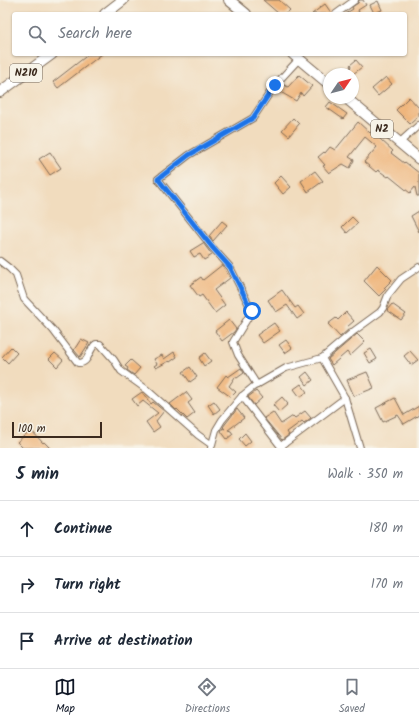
<!DOCTYPE html>
<html lang="en">
<head>
<meta charset="utf-8">
<style>
	body { margin:0; font-family:Kalam,sans-serif; background:#f6f6f7; color:#1f2937 }
	.compass { position:absolute; left:323px; top:68px; width:36px; height:36px; border-radius:50%; background:#fff; box-shadow:0 1px 3px #0004; rotate:55deg }
	.scale { position:absolute; left:12px; bottom:10px; width:90px; box-sizing:border-box; padding-left:4px; border:2px solid #3b2a1e; border-top:0; font-size:11px; line-height:14px; white-space:nowrap; color:#3b2a1e; -webkit-text-stroke:3px #f7f3e8; paint-order:stroke }
	.stop { position:absolute; width:12px; height:12px; margin:-9px; border:3px solid #1a73e8; border-radius:50%; background:#fff }
	.stop.end { background:#1a73e8; border-color:#fff; box-shadow:0 1px 4px #0008 }
	.list { margin:0; padding:0; list-style:none }
	h2 { display:flex; justify-content:space-between; align-items:center; height:52px; margin:0; padding:0 16px; font-size:17px }
	h2 small { font-size:13px; font-weight:400; color:#747a83 }
	.list li { display:grid; grid-template-columns:26px 1fr auto; gap:12px; align-items:center; box-sizing:border-box; height:56px; padding:0 16px; border-top:1px solid #e0e1e3 }
	.list b { display:block; font-size:15px; white-space:nowrap }
	.list em { font-size:13px; font-style:normal; color:#747a83 }
	.icon { flex:none; width:22px; height:22px; fill:none; stroke:currentColor; stroke-width:2; stroke-linecap:round; stroke-linejoin:round }
	.map { position:relative; flex:none; width:419px; height:448px; overflow:hidden }
	.search { position:absolute; background:#fff; box-shadow:0 1px 3px #0004; left:12px; right:12px; top:12px; height:44px; display:flex; align-items:center; gap:10px; box-sizing:border-box; padding:0 14px; border-radius:4px; color:#747a83; font-size:15px }
	.sheet { height:220px; background:#fff }
	nav { display:flex; justify-content:space-around; align-items:center; box-sizing:border-box; height:56px; border-top:1px solid #e0e1e3; background:#fff; font-size:11px; color:#747a83 }
	nav a { display:grid; justify-items:center; gap:2px }
	nav .on { color:#111827 }
	.map>svg:first-child { display:block }
</style>
</head>
<body>
<div class="map">
<svg width="419" height="448" viewBox="0 0 419 448">
	<rect width="100%" height="100%" fill="#f7f3e8"/>
	<filter id="ink" filterUnits="userSpaceOnUse"><feTurbulence type="fractalNoise" baseFrequency=".025" numOctaves="2"/><feDisplacementMap in="SourceGraphic" scale="8" xChannelSelector="R" yChannelSelector="G"/><feConvolveMatrix kernelMatrix="1 2 1 2 8 2 1 2 1" color-interpolation-filters="sRGB"/></filter>
	<filter id="wash" filterUnits="userSpaceOnUse"><feTurbulence type="fractalNoise" baseFrequency=".012" numOctaves="4" result="noise"/><feDisplacementMap in="SourceGraphic" scale="16" xChannelSelector="R" yChannelSelector="G"/><feGaussianBlur stdDeviation="0.9" result="paint"/><feColorMatrix in="noise" values="0 0 0 0 0 0 0 0 0 0 0 0 0 0 0 0 0 1.4 0 .05"/><feComposite in="paint" operator="in"/></filter>
	<g filter="url(#wash)">
		<rect width="100%" height="100%" fill="#f1dcbe"/>
		<g id="blocks">
			<g fill="#efb67d">
				<path d="M263,0H279L290,10L286,14H279Z"/>
				<path d="M359,0H363L366,5L358,10L359,12L355,14H345L353,9L352,7L358,3Z"/>
				<path d="M378,1L382,10L374,13L370,5Z"/>
				<path d="M325,4L332,14H312Z"/>
				<path d="M89,54H102L58,88L53,82Z"/>
				<path d="M356,60L362,67L353,74H343L351,67L350,65Z"/>
				<path d="M299,75L312,86L303,96L301,93L296,101L277,90L282,84L288,87Z"/>
				<path d="M386,77L392,84L378,96L372,89Z"/>
				<path d="M409,97L419,108V116L410,124L396,110Z"/>
				<path d="M330,102L347,114L343,119L326,107Z"/>
				<path d="M293,118L299,124L289,136L282,130Z"/>
				<path d="M358,122L370,133L372,131L380,139L393,151L391,153L404,163L405,162L419,173V196H417L415,187L410,193L389,176L388,177L378,170L376,172L364,162L377,147L365,137L349,157L354,160L350,168L343,164L329,173L323,166L325,165L318,157L324,152L325,153L330,147L335,150Z"/>
				<path d="M50,152L61,168L50,175L39,159Z"/>
				<path d="M315,171L323,181L308,192L301,181Z"/>
				<path d="M281,176L291,187L283,194L274,183Z"/>
				<path d="M419,211V232L411,216Z"/>
				<path d="M352,217L358,223L347,233L342,227Z"/>
				<path d="M222,221L227,225L213,241L209,236Z"/>
				<path d="M203,243L212,255L204,260L200,254L194,257L190,251Z"/>
				<path d="M222,265L230,278L214,290L225,305L215,313L202,295L199,297L190,285L201,277L203,280Z"/>
				<path d="M377,265L392,280L384,288L386,289L379,296L364,281Z"/>
				<path d="M282,290L295,308L298,306L304,314L297,319L287,305L276,312L268,300Z"/>
				<path d="M392,304L406,314L401,320L387,310Z"/>
				<path d="M346,312L354,321L347,327L349,329L340,337L328,324L336,318L338,320Z"/>
				<path d="M229,320L236,329L234,332L222,341L215,331Z"/>
				<path d="M274,323L280,331L263,343L257,335Z"/>
				<path d="M357,334L365,342L350,356L347,352L332,365L328,359Z"/>
				<path d="M81,339L89,343L80,357L74,350Z"/>
				<path d="M286,340L292,348L285,353L279,345Z"/>
				<path d="M11,347L17,353L8,363L2,357Z"/>
				<path d="M371,349L377,359L370,363L364,353Z"/>
				<path d="M410,351L418,360L411,365L404,356Z"/>
				<path d="M174,352L177,357L170,362L169,361L156,368L154,366L157,364L154,359L162,355L164,359Z"/>
				<path d="M55,353L63,360L57,367L49,359Z"/>
				<path d="M205,353L211,361L204,366L199,358Z"/>
				<path d="M131,360L140,368L134,375L127,370L128,368L125,366Z"/>
				<path d="M190,367L197,377L190,382L183,372Z"/>
				<path d="M241,368L244,373L237,378L235,377L229,386L236,392L231,397L217,387L226,375L228,377Z"/>
				<path d="M307,372L313,380L307,385L301,377Z"/>
				<path d="M367,372L374,388L354,396L347,380Z"/>
				<path d="M301,384L307,392L300,397L294,389Z"/>
				<path d="M256,391L262,398L254,405L248,397Z"/>
				<path d="M142,392L151,404L153,402L164,411L156,421L160,427L153,432L146,422L158,413L143,401L137,406L132,399Z"/>
				<path d="M186,392L192,400L188,403L195,413L187,419L177,409L176,410L170,404Z"/>
				<path d="M282,397L288,404L279,412L273,405Z"/>
				<path d="M395,398L404,415L419,406V415L404,424L398,415L383,422L376,408Z"/>
				<path d="M214,401L220,409L214,414L208,405Z"/>
				<path d="M237,409L244,418L228,430L231,431L233,434L227,439L221,431L223,428L225,429L223,427L226,423Z"/>
				<path d="M305,411L311,418L304,423L302,421L287,432L289,435L282,440L264,418L273,412L281,424L293,416L295,418Z"/>
				<path d="M31,430L43,443L44,442L50,448H23L17,442Z"/>
				<path d="M245,433L251,441L245,446L239,439Z"/>
			</g>
		</g>
	</g>
	<g filter="url(#ink)">
		<use href="#blocks" fill-opacity="0" stroke="#7b6856" stroke-width="1"/>
		<g fill="none" stroke-linecap="round" stroke-linejoin="round">
			<g stroke="#7b6856" stroke-width="8">
				<g id="minor">
					<path d="M336,14L355,0"/>
					<path d="M399,143L419,125"/>
					<path d="M0,261L9,268L16,275L24,299L53,330L78,363C90,364 88,349 96,344H100L114,360L121,371L146,389L198,435L212,445"/>
					<path d="M322,358L345,398L360,448"/>
					<path d="M257,385L238,355L233,342L252,311L230,267L212,247L158,179L189,155L253,118L275,85L299,59"/>
					<path d="M242,396L282,448"/>
					<path d="M281,446L345,398"/>
					<path d="M211,448L216,430L222,420L242,396L253,387L286,368L322,358L354,331L380,312L383,308L388,295L401,279L419,267"/>
				</g>
			</g>
			<g stroke="#7b6856" stroke-width="12">
				<g id="trunk">
					<path d="M229,0L246,14"/>
					<path d="M105,14L123,0"/>
					<path d="M293,54L329,84"/>
					<path d="M0,92L52,54"/>
					<path d="M346,98L419,159"/>
				</g>
			</g>
			<use href="#minor" stroke="#fff" stroke-width="6"/>
			<use href="#trunk" stroke="#fff" stroke-width="10"/>
		</g>
	</g>
	<g fill="none" stroke-linecap="round" stroke-linejoin="round" filter="url(#ink)">
		<path stroke="#1a73e8" stroke-width="5" d="M252,311L230,267L212,247L158,179L189,155L253,118L275,85"/>
	</g>
	<g text-anchor="middle" dominant-baseline="central" stroke-width="3.5" stroke-linejoin="round" paint-order="stroke">
		<g fill="#f7f3e8" stroke="#73665b" stroke-width="1">
			<rect x="10" y="64" width="32" height="18" rx="3"/>
			<rect x="371" y="120" width="22" height="18" rx="3"/>
		</g>
		<g font-size="11" font-weight="bold" fill="#3b2a1e">
			<text x="26" y="73">N210</text>
			<text x="382" y="129">N2</text>
		</g>
	</g>
</svg>
<svg class="compass" viewBox="-18 -18 36 36"><path d="M0-13l5 13h-10z" fill="#e53935"/><path d="M0 13l5-13h-10z" fill="#747a83"/></svg>
<div class="scale">100 m</div>
<div class="stop" style="left:252px;top:311px"></div>
<div class="stop end" style="left:275px;top:85px"></div>
<div class="search"><svg class="icon" aria-label="search" viewBox="0 0 24 24"><circle cx="10" cy="10" r="6"/><path d="M15 15l6 6"/></svg>Search here</div>
</div>
<section class="sheet">
<h2>5 min<small>Walk · 350 m</small></h2>
<ul class="list">
<li><svg class="icon" aria-label="ahead" viewBox="0 0 24 24"><path d="M12 20V5M6 11l6-6 6 6"/></svg><div><b>Continue</b></div><em>180 m</em></li>
<li><svg class="icon" aria-label="right" viewBox="0 0 24 24"><path d="M7 20v-9h11M14 6l5 5-5 5"/></svg><div><b>Turn right</b></div><em>170 m</em></li>
<li><svg class="icon" aria-label="arrive" viewBox="0 0 24 24"><path d="M6 21V4h12l-3 4 3 4H6"/></svg><div><b>Arrive at destination</b></div></li>
</ul>
</section>
<nav>
<a class="on"><svg class="icon" aria-label="map" viewBox="0 0 24 24"><path d="M3 6l6-2 6 2 6-2v14l-6 2-6-2-6 2zM9 4v14M15 6v14"/></svg>Map</a>
<a><svg class="icon" aria-label="directions" viewBox="0 0 24 24"><path d="M12 3l9 9-9 9-9-9zM9 14v-3h6M13 9l2 2-2 2"/></svg>Directions</a>
<a><svg class="icon" aria-label="saved" viewBox="0 0 24 24"><path d="M7 4h10v16l-5-4-5 4z"/></svg>Saved</a>
</nav>
</body>
</html>
